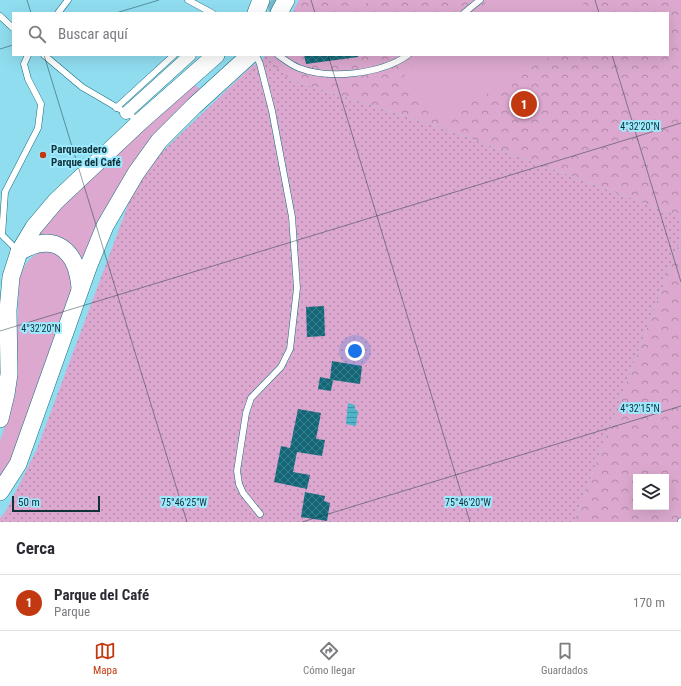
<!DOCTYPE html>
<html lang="es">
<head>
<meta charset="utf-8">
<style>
	body { margin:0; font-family:"Roboto Condensed",sans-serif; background:#f7f7f7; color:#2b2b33 }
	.controls { position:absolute; right:12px; bottom:12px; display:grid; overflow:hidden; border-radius:0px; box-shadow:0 4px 16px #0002 }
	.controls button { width:36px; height:36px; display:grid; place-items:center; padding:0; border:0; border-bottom:1px solid #e1e1e2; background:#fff; color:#2b2b33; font:20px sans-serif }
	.scale { position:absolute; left:12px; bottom:10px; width:88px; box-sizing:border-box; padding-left:4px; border:2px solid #103138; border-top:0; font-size:11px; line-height:14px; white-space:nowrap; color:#103138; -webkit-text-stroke:3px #9deafe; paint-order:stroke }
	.you { position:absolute; left:355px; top:351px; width:14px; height:14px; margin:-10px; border:3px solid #fff; border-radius:50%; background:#1a73e8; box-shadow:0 0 0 6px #1a73e833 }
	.badge { display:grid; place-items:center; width:26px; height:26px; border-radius:50%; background:#c23911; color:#fff; font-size:13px; font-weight:700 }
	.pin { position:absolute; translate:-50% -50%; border:2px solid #fff; box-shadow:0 1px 4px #0006 }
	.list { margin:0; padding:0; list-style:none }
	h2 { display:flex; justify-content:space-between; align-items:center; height:52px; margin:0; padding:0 16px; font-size:17px }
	h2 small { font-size:13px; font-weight:400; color:#7c7c81 }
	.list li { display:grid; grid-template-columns:26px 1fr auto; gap:12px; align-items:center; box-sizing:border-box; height:56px; padding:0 16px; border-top:1px solid #e1e1e2 }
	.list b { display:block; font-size:15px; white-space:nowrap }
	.list p { margin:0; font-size:13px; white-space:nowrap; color:#7c7c81 }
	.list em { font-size:13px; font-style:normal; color:#7c7c81 }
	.icon { flex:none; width:22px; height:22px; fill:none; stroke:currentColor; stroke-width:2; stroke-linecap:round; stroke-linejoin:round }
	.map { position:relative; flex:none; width:681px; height:522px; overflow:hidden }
	.search { position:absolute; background:#fff; box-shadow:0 4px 16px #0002; left:12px; right:12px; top:12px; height:44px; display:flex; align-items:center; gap:10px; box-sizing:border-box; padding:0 14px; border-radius:0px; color:#7c7c81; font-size:15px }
	.sheet { height:108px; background:#fff }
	nav { display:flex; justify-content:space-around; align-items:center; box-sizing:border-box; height:56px; border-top:1px solid #e1e1e2; background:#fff; font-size:11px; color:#7c7c81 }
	nav a { display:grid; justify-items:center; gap:2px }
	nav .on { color:#c23911 }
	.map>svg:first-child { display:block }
</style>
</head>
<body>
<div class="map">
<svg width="681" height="522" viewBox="0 0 681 522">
	<defs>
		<pattern id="grass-dots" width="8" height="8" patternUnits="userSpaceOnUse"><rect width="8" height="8" fill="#dca8cf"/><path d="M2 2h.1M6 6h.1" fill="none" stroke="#b189a9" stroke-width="1.8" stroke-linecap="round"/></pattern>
		<pattern id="park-crowns" width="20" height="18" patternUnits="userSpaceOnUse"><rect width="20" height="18" fill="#dca8cf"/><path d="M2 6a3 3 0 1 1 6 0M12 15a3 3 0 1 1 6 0" fill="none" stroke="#b189a9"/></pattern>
		<pattern id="water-rules" width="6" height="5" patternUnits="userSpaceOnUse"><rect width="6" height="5" fill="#50b4cb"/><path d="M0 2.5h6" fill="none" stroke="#4193a6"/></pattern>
		<pattern id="building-cross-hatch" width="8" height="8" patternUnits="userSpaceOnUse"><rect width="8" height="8" fill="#136778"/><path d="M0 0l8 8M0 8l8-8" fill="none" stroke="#3c7e8b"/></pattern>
	</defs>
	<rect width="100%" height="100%" fill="#90ddf0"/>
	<path fill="url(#grass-dots)" d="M265,55L291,80L443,128L681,217V238L574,522H0V518L6,511L37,449L140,173L253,65L260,64Z"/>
	<g fill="url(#park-crowns)" fill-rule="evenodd">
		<path d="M299,0H681V217L443,128L291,80L274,65L266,55H668V13H292Z"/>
		<path d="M681,238V522H574ZM636,477H666V507H636Z"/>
	</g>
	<g fill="#dca8cf">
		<path d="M342,0H368L361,13Z"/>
		<path d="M490,0H584L582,13H472Z"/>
		<path d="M424,55H553L445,118L402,78Z"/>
		<path d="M194,84L201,90L81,267L80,260L30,247L39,231L63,205Z"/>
		<path d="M43,250L63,254L74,282L12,460L0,478V441L15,395L19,280C24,265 29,257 43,250Z"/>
	</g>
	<path fill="url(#water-rules)" d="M348,403L355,405V409L358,411L356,426L346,424Z"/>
	<g fill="url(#building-cross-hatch)">
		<path d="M304,55H358V57L306,64Z"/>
		<path d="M324,306L325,336L307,337L306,307Z"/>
		<path d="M332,361L362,366L360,384L333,380L331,391L318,389L320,377L330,379Z"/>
		<path d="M298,409L321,413L316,439L325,440L322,456L297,452L293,472L310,475L307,489L274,482L281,446L290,448Z"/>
		<path d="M305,492L325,496L324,501L330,503L327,521L301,517Z"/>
	</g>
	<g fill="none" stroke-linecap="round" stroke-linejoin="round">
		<path stroke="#76bbcb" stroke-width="12" stroke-dasharray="12 6" stroke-linecap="butt" d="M251,13L289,1"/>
		<g stroke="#176d7e" stroke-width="7">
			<g id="lane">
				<path d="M188,0L212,13"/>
				<path d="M58,13L68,0"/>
				<path d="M464,13L480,0"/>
				<path d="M0,16L13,28"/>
				<path d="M44,55L82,87L140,121"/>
				<path d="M256,55L260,64L272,111L292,217L297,288L290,349L281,367L251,398L246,413L237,471L239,484L243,493L260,514"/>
				<path d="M278,55C284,59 291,65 299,68C330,80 381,74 408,55"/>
				<path d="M116,108L174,55"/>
				<path d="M18,251L2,235L5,192L38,128L41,104L28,79L24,64L28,55"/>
				<path d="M681,522V521"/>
			</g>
		</g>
		<g stroke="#176d7e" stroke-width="13">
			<path id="street" d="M126,113L190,55"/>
		</g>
		<g stroke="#176d7e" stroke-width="18">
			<g id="secondary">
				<path d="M256,13L261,0"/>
				<path d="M279,13L286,0"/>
				<path d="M19,252C55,231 77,250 80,288"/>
				<path d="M0,419L6,394L9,374L8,310L11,277L19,252L34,227L56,201L141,121L216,55"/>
				<path d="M0,492L18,464L89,265L105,226L136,173L159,141L194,106L250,55"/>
			</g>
		</g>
		<use href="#lane" stroke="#fff" stroke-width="6"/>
		<use href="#street" stroke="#fff" stroke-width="12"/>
		<use href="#secondary" stroke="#fff" stroke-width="17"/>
	</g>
	<path fill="none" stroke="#103138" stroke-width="1" stroke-opacity="0.45" d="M27,0L31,13M311,0L315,13M595,0L599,13M116,13L159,0M0,49L13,45M44,55L187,522M328,55L470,522M612,55L681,282M0,331L681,123M302,522L681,406"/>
	<circle fill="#c23911" stroke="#9deafe" stroke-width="1.5" cx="43" cy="155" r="4"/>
	<g text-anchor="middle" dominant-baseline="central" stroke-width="4" stroke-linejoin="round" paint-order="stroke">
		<g font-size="11" font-weight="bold" fill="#103138" stroke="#9deafe" text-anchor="start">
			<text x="51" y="149">Parqueadero<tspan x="51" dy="13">Parque del Café</tspan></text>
		</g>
	</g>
	<g font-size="10" text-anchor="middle" fill="#103138" stroke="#9deafe" stroke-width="4" stroke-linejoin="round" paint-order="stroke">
		<text x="640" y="130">4°32'20"N</text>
		<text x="41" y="332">4°32'20"N</text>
		<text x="640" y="412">4°32'15"N</text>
		<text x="184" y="506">75°46'25"W</text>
		<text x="468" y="506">75°46'20"W</text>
	</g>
</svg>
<div class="controls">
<button><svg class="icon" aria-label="layers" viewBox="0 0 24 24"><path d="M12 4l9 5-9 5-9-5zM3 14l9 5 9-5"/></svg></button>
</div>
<div class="scale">50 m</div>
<div class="you"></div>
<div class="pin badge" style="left:524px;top:104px">1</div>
<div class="search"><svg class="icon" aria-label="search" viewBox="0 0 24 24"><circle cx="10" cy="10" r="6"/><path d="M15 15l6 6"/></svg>Buscar aquí</div>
</div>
<section class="sheet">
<h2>Cerca<small></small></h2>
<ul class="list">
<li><span class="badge">1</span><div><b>Parque del Café</b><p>Parque</p></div><em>170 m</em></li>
</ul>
</section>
<nav>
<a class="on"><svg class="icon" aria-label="map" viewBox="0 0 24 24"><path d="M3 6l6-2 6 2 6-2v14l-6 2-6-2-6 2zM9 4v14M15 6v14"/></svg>Mapa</a>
<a><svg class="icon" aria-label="directions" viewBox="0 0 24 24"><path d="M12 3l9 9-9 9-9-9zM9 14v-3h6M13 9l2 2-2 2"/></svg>Cómo llegar</a>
<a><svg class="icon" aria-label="saved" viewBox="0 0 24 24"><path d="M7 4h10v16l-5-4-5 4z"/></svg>Guardados</a>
</nav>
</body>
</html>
